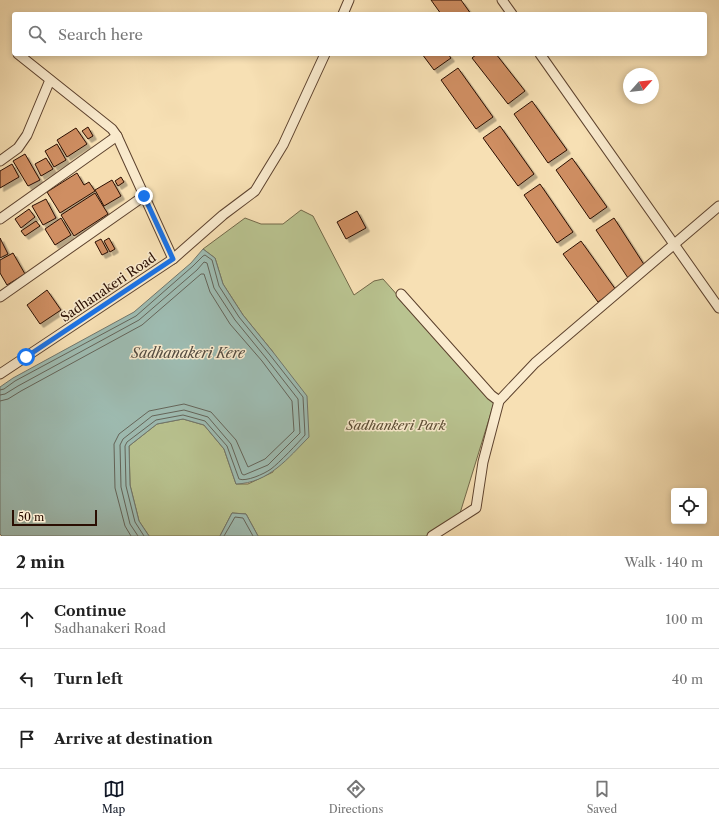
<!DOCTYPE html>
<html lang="en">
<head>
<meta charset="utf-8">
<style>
	body { margin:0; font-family:"Libre Caslon Text",serif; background:#f6f6f6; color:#222 }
	.controls { position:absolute; right:12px; bottom:12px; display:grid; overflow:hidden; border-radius:4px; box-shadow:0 2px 6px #0003 }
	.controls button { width:36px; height:36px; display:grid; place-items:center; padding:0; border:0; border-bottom:1px solid #e0e0e0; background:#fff; color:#222; font:20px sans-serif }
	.compass { position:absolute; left:623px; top:68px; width:36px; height:36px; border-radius:50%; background:#fff; box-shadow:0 2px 6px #0003; rotate:63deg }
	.scale { position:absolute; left:12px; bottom:10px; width:85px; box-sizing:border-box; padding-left:4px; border:2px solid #2a0e02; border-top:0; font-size:11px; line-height:14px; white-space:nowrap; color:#2a0e02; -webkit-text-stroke:3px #faebce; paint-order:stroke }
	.stop { position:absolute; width:12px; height:12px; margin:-9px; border:3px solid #1a73e8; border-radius:50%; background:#fff }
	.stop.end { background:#1a73e8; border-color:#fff; box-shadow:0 1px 4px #0008 }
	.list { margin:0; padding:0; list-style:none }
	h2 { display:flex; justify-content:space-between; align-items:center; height:52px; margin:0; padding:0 16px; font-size:17px }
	h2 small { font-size:13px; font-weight:400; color:#767676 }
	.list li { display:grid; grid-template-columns:26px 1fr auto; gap:12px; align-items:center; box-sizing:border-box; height:60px; padding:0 16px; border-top:1px solid #e0e0e0 }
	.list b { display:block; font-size:15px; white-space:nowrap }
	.list p { margin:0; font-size:13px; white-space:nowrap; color:#767676 }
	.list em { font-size:13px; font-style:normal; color:#767676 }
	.icon { flex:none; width:22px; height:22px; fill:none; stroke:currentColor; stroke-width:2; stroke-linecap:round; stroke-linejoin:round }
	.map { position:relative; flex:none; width:719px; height:536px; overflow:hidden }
	.search { position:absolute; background:#fff; box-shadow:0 2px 6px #0003; left:12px; right:12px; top:12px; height:44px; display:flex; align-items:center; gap:10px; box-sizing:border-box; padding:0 14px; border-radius:4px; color:#767676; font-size:15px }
	.sheet { height:232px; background:#fff }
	nav { display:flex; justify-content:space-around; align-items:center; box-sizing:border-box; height:56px; border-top:1px solid #e0e0e0; background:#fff; font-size:11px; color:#767676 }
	nav a { display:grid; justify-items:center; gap:2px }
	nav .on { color:#111827 }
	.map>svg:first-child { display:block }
</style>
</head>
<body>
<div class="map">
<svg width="719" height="536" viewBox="0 0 719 536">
	<defs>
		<filter id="shadow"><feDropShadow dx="3.5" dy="3.5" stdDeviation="0" flood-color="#0004"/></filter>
	</defs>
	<rect width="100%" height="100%" fill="#f7e0b4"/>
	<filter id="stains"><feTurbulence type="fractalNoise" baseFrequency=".005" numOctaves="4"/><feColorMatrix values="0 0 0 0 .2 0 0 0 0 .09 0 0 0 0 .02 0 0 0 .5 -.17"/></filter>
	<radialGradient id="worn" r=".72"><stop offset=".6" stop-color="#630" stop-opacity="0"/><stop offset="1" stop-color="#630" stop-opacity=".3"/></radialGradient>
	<path fill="#b9c390" stroke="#726849" d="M301,210L313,216L354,295L374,281L383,279L494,403L457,523L437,536H258L246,514L232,513L220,536H149L139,521L130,485L129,446L157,424L183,419L204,425L224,449L236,484H248L273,472V352L243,315L223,284L215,258L203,249L245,218L261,224H283Z"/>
	<g fill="#9ebcb2" stroke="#70766c">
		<path d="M203,249L215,258L223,284L243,315L273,352L307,396L309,437C288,458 269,483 236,484L224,449L204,425L183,419L157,424L129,446L130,485L139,521L149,536H2L0,534V387L13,378L134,312L191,263Z"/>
		<path d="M232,513L246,514L258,536H220Z"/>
	</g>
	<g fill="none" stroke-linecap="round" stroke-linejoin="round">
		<g stroke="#64655a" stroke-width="1">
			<path d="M0,390L4,389L15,381L136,316L193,266L203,256L205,255L212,260L219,286L239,317L270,355L303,397L305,435C298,443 279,463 271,469C264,474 246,482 239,479L227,446L205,421L183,415L156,420L127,442L125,446L126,486L135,522L144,536"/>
			<path d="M0,395L5,394L18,386L139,320L197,270L204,262L207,263L214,288L235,320L266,358L298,399L300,433L268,465L244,475L242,474L231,444L208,417L184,410L152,416L123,439L120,445L121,487L130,524L138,536"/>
			<path d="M0,401L8,399L21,391L142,325L201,274H204L210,292L230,324L262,361L292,401L294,431L265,459L248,467L236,440L211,412L184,404L149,411L119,434L114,444L115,488L125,526L131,536"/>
			<path d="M224,536L235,517L243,518L253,536"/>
		</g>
	</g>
	<g fill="#cf8e62" stroke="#2a0e02" filter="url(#shadow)">
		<path d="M431,0H461L471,14H441Z"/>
		<path d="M422,54H448L451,58L434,70Z"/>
		<path d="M477,54H496L525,91L508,104L472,58Z"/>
		<path d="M458,68L493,117L476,129L441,80Z"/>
		<path d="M532,101L567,150L548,163L514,114Z"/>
		<path d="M500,126L534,174L518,186L483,138Z"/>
		<path d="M88,127L93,136L88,139L82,131Z"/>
		<path d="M76,128L87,144L67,157L57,140Z"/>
		<path d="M57,144L66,160L54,167L45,151Z"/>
		<path d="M25,154L40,180L28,186L13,161Z"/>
		<path d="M46,158L53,169L41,176L35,164Z"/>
		<path d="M572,158L607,207L590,219L556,170Z"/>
		<path d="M12,164L19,177L0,188V171Z"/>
		<path d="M77,173L84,185L89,182L95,191L60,213L47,192Z"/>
		<path d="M121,177L124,182L118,186L115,181Z"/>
		<path d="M112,180L121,196L104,206L95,190Z"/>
		<path d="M540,184L573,232L557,243L524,195Z"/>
		<path d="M95,193L108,214L74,236L61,215Z"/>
		<path d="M46,199L56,218L43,225L32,206Z"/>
		<path d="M29,209L35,217L21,228L15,219Z"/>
		<path d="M357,211L366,228L346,239L337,222Z"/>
		<path d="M61,218L71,235L55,245L45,229Z"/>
		<path d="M614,218L645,266L628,278L596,230Z"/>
		<path d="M36,221L40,226L25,236L21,231Z"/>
		<path d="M0,238L8,254L0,258Z"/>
		<path d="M109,238L115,249L110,252L104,241Z"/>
		<path d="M101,239L108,252L102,255L95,242Z"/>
		<path d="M581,241L616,290L598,302L563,254Z"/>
		<path d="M13,253L25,274L7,285L0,273V260Z"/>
		<path d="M47,290L61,310L40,324L27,305Z"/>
	</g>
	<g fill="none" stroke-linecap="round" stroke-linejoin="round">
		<g stroke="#5d422e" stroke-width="11">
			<g id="minor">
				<path d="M502,0L512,14"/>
				<path d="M343,14L349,0"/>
				<path d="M18,54L112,129L117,136L173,259"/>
				<path d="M540,54L719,308"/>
				<path d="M0,161L18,148L27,135L50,80"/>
				<path d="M0,219L117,136"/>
				<path d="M401,294L491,395L499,401"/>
				<path d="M0,297L144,196"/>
				<path d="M0,374L173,259L223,215L255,191L283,145L325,54"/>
				<path d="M432,536L476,508L483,462L499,401L535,363L719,206"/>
			</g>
		</g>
		<use href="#minor" stroke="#faebce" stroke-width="9"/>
	</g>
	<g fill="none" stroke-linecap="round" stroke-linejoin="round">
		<path stroke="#1a73e8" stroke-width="5" d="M26,357L173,259L144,196"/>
	</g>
	<g text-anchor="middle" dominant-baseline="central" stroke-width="3" stroke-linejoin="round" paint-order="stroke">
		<g font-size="13" fill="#2a0e02" stroke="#faebce">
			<text transform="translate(108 287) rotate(-34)">Sadhanakeri Road</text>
		</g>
		<g font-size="13" font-style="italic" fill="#5c4d34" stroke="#faebce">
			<text x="396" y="425">Sadhankeri Park</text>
		</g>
		<g font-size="14" font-style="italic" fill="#534b40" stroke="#faebce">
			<text x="188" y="353">Sadhanakeri Kere</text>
		</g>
	</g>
	<rect width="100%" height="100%" filter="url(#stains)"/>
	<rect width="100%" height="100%" fill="url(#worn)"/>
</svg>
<div class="controls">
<button><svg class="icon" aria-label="locate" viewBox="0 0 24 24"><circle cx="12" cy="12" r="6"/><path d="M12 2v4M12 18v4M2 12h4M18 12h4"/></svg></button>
</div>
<svg class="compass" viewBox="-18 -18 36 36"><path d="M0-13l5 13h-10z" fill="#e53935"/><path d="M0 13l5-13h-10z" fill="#767676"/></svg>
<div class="scale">50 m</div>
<div class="stop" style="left:26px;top:357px"></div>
<div class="stop end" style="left:144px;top:196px"></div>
<div class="search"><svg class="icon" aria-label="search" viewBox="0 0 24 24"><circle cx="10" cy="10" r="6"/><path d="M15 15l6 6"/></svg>Search here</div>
</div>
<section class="sheet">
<h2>2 min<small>Walk · 140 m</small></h2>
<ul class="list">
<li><svg class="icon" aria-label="ahead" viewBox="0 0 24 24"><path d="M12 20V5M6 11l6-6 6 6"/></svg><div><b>Continue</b><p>Sadhanakeri Road</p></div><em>100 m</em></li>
<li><svg class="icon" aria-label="left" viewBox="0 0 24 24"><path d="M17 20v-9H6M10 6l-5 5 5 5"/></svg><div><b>Turn left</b></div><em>40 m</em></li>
<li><svg class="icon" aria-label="arrive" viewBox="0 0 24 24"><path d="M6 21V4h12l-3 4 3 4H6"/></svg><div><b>Arrive at destination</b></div></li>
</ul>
</section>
<nav>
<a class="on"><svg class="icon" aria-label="map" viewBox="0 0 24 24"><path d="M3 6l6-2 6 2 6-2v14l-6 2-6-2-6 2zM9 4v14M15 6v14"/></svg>Map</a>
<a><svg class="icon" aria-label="directions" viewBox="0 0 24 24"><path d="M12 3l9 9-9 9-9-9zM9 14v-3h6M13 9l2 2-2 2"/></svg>Directions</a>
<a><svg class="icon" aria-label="saved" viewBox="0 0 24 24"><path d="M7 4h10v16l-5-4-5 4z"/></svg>Saved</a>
</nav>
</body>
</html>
